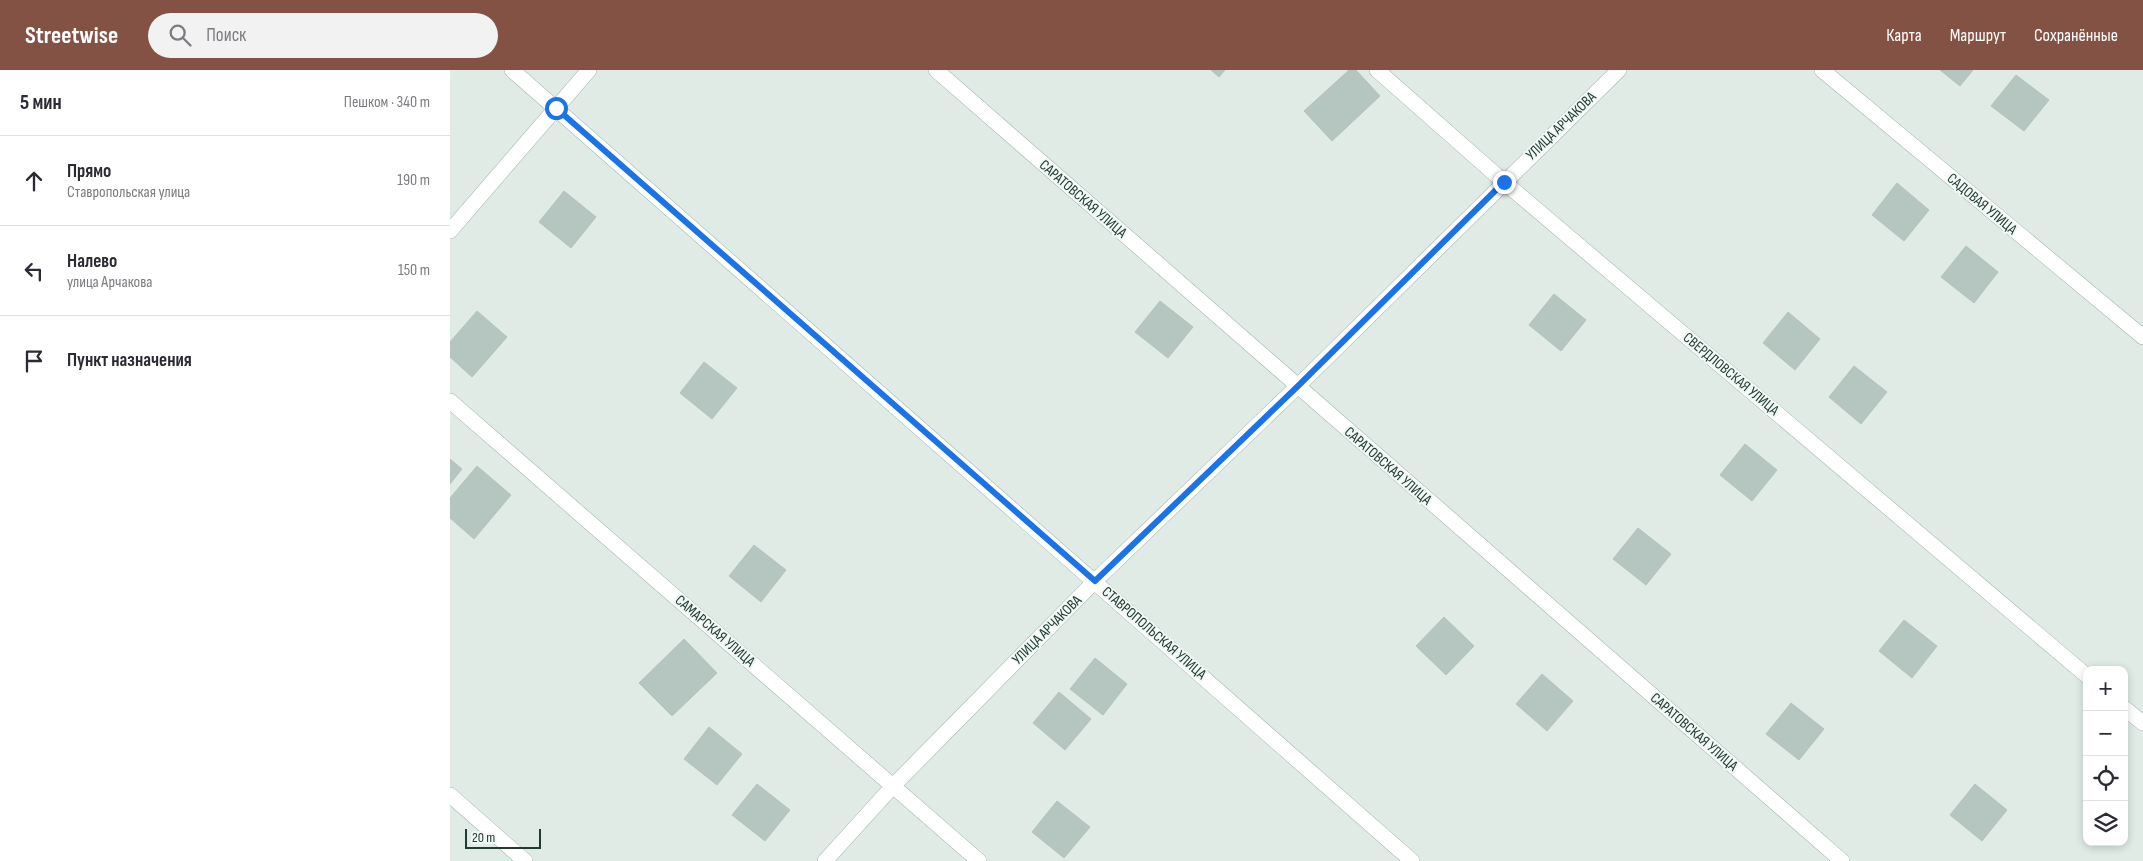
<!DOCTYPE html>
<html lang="ru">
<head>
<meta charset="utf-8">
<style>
	body { margin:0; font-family:"Sofia Sans Condensed",sans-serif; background:#f2f2f3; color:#2b2b33 }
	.controls { position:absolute; right:15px; bottom:15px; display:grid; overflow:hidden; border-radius:10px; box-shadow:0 2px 8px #0003 }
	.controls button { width:45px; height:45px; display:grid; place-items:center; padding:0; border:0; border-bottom:1px solid #e1e1e2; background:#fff; color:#2b2b33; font:25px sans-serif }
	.scale { position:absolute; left:15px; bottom:12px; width:76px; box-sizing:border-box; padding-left:5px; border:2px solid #213a34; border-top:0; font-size:14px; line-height:18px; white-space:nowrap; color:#213a34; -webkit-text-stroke:4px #f0f7f4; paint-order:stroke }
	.stop { position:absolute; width:15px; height:15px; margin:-11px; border:4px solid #1a73e8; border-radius:50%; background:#fff }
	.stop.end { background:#1a73e8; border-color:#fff; box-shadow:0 1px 5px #0008 }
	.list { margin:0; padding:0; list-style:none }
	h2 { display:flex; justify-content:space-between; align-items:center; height:65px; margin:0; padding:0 20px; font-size:21px }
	h2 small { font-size:16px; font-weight:400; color:#7c7c81 }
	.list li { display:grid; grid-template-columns:32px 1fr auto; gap:15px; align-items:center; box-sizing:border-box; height:90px; padding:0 20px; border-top:1px solid #e1e1e2 }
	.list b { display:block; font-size:19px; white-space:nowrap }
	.list p { margin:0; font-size:16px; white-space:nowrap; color:#7c7c81 }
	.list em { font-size:16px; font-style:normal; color:#7c7c81 }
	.icon { flex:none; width:28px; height:28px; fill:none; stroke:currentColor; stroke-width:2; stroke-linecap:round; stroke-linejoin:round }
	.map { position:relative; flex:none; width:1693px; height:791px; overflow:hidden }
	header { display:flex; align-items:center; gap:30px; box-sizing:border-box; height:70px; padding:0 25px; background:#835245; color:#fff }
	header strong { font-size:24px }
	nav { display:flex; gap:28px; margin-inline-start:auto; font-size:18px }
	.search { width:350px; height:45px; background:#f2f2f3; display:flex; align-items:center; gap:12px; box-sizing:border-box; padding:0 18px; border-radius:28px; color:#7c7c81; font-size:19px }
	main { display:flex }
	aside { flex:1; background:#fff }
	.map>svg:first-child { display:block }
</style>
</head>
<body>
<header>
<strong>Streetwise</strong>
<div class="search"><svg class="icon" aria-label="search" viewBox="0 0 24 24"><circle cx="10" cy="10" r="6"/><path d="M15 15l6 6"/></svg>Поиск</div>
<nav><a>Карта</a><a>Маршрут</a><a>Сохранённые</a></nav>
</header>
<main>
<aside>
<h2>5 мин<small>Пешком · 340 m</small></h2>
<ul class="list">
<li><svg class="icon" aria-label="ahead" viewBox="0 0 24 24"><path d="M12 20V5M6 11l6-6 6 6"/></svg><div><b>Прямо</b><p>Ставропольская улица</p></div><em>190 m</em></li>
<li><svg class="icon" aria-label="left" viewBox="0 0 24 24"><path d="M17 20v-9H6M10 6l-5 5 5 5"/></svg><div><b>Налево</b><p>улица Арчакова</p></div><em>150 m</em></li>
<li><svg class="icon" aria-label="arrive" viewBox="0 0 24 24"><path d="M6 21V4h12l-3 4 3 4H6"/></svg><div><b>Пункт назначения</b></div></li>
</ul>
</aside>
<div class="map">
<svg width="1693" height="791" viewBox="0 0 1693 791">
	<rect width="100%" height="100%" fill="#e0ebe6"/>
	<g fill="#b5c5bf" stroke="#b3c4bd">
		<path d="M761,0H775L769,7Z"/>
		<path d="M899,0H906L930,26L882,71L854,41Z"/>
		<path d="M1490,0H1523L1510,16Z"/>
		<path d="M1566,5L1599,30L1574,61L1541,36Z"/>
		<path d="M1447,113L1479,140L1454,171L1422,145Z"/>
		<path d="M114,121L146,147L121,178L89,152Z"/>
		<path d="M1516,176L1548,202L1524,233L1491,207Z"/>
		<path d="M1104,224L1136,250L1111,281L1079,255Z"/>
		<path d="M710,231L743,257L718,288L685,262Z"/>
		<path d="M27,241L57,267L22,307L0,287V272Z"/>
		<path d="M1338,242L1370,269L1345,300L1313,273Z"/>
		<path d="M254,292L287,318L262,349L230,323Z"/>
		<path d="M1404,296L1437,322L1411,354L1379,327Z"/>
		<path d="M1295,374L1327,400L1302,431L1270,405Z"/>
		<path d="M0,389L12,399L0,414Z"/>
		<path d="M27,396L61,425L24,469L0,448V428Z"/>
		<path d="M1188,458L1221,484L1196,515L1163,489Z"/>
		<path d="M304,475L336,500L311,532L279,506Z"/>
		<path d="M994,547L1024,576L996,605L966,576Z"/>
		<path d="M1454,550L1487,576L1462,608L1429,581Z"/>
		<path d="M234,569L267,603L222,646L189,613Z"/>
		<path d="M645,588L677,614L653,645L620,619Z"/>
		<path d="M1092,604L1123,631L1097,661L1066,634Z"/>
		<path d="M609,622L641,649L615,680L583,653Z"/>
		<path d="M1341,633L1374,659L1349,690L1316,664Z"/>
		<path d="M259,657L292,684L267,715L234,689Z"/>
		<path d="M307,714L340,740L315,771L282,745Z"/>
		<path d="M1525,714L1557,740L1532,771L1500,745Z"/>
		<path d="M607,731L640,757L614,788L582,762Z"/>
	</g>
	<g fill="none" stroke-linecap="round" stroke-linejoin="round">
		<g stroke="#a3b2ad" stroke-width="16">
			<g id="minor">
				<path d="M62,0L962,791"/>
				<path d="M486,0L1392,791"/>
				<path d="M927,0L1054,112L1637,606"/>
				<path d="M1372,0L1693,267"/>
				<path d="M0,161L139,0"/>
				<path d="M0,331L529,791"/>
				<path d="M1674,638L1693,653"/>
				<path d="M0,725L75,791"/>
				<path d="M375,791L443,716L645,511L848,316L1169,0"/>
			</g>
		</g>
		<use href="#minor" stroke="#fff" stroke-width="15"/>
	</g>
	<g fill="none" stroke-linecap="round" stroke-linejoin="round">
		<path stroke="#1a73e8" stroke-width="6" d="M106,38L645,511L848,316L1054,112"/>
	</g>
	<g text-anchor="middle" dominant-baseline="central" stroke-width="4" stroke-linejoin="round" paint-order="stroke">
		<g font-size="15" fill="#213a34" stroke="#f0f7f4">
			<text transform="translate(1111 56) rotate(-44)">УЛИЦА АРЧАКОВА</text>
			<text transform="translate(633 129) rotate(41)">САРАТОВСКАЯ УЛИЦА</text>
			<text transform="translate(1532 134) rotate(40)">САДОВАЯ УЛИЦА</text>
			<text transform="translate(1281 304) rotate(40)">СВЕРДЛОВСКАЯ УЛИЦА</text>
			<text transform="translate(938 396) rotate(41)">САРАТОВСКАЯ УЛИЦА</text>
			<text transform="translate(597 560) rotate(-45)">УЛИЦА АРЧАКОВА</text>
			<text transform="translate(265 561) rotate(41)">САМАРСКАЯ УЛИЦА</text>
			<text transform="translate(704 563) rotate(41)">СТАВРОПОЛЬСКАЯ УЛИЦА</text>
			<text transform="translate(1244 662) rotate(41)">САРАТОВСКАЯ УЛИЦА</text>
		</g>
	</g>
</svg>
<div class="controls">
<button>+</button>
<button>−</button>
<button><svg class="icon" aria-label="locate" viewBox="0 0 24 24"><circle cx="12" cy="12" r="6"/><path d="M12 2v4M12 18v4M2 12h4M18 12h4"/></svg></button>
<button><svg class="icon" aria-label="layers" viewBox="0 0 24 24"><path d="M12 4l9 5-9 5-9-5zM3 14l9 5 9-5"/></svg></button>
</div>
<div class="scale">20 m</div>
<div class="stop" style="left:106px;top:38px"></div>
<div class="stop end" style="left:1054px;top:112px"></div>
</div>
</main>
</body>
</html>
